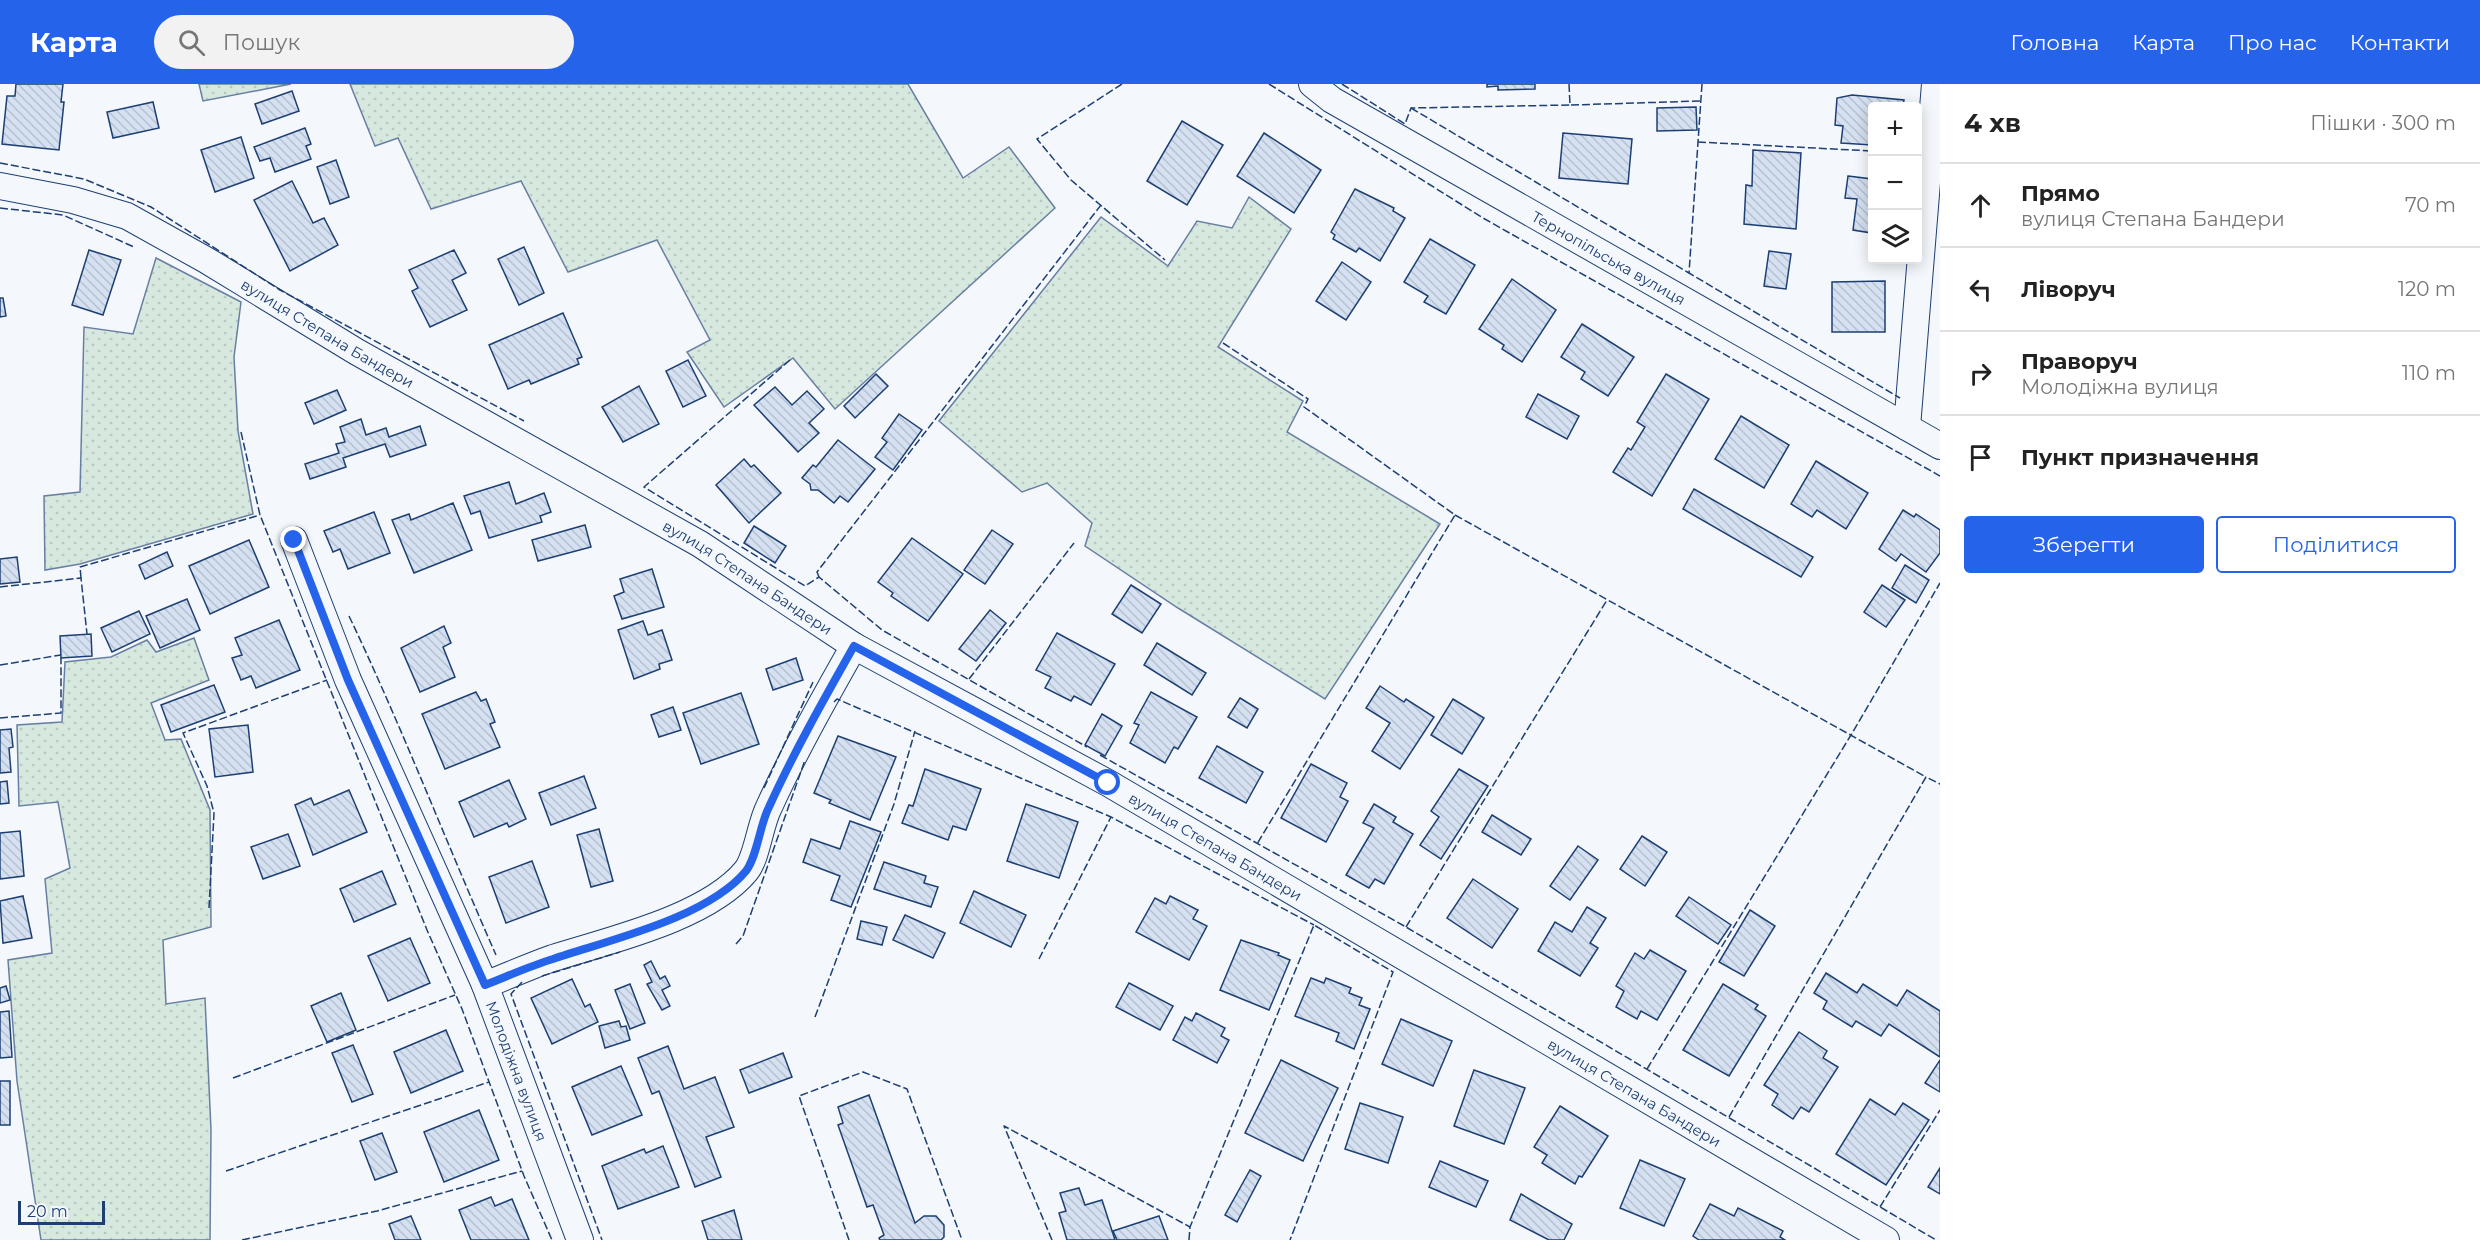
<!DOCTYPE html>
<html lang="uk">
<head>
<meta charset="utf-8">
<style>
	body { margin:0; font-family:Montserrat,sans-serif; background:#f2f2f2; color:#222 }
	.controls { position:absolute; right:18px; top:18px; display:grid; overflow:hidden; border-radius:6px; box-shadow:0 3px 15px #0003 }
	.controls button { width:54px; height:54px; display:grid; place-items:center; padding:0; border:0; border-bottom:2px solid #e0e0e0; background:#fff; color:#222; font:30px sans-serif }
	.scale { position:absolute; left:18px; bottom:15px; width:87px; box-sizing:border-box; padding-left:6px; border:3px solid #1d3f73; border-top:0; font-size:16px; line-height:21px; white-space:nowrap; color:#1d3f73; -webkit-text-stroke:4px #f4f7fb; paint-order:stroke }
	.stop { position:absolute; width:18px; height:18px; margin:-14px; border:4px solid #2563eb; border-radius:50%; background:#fff }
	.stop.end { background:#2563eb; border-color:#fff; box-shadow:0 2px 6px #0008 }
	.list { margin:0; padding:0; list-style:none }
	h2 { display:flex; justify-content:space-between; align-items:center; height:78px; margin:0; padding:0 24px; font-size:26px }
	h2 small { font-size:20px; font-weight:400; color:#767676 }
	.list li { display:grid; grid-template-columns:39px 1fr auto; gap:18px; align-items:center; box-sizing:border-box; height:84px; padding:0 24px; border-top:2px solid #e0e0e0 }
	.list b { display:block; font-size:22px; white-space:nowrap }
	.list p { margin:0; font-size:20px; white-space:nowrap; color:#767676 }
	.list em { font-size:20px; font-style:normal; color:#767676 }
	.actions { display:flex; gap:12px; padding:18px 24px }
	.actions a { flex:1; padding:14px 0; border:2px solid #2563eb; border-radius:6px; text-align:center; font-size:21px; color:#2563eb }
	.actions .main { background:#2563eb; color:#fff }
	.icon { flex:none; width:33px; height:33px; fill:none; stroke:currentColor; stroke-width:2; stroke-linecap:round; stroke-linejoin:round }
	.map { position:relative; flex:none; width:1940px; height:1156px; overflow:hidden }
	header { display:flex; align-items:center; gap:36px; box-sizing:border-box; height:84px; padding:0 30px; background:#2563eb; color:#fff }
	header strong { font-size:28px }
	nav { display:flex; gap:33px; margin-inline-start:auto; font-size:21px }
	.search { width:420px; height:54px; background:#f2f2f2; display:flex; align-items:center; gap:15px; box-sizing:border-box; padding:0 21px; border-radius:33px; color:#767676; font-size:22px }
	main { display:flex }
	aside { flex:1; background:#fff }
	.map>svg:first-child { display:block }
</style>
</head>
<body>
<header>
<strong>Карта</strong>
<div class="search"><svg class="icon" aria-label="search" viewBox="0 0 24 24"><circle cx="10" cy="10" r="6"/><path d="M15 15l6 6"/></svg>Пошук</div>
<nav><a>Головна</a><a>Карта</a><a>Про нас</a><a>Контакти</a></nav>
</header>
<main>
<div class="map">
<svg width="1940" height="1156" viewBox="0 0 1940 1156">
	<defs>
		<pattern id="grass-dots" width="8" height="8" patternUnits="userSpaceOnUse" patternTransform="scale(1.5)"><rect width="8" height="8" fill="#d7e8df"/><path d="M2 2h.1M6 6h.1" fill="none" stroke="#b8c8c3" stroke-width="1.8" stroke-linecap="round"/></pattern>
		<pattern id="building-back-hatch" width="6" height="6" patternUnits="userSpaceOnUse" patternTransform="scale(1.5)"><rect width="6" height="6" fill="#d5e0f0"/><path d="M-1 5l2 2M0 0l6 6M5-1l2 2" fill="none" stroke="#b6c1d1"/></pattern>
	</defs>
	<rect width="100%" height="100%" fill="#f4f7fb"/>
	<g fill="url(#grass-dots)" stroke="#687fa3" stroke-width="1.5">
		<path d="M199,0H291L203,17Z"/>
		<path d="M350,0H908L963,94L1009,63L1055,124L835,325L793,274L724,323L687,268L710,256L657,156L568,188L521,97L431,125L398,54L375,62Z"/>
		<path d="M1249,113L1291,145L1218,263L1303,317L1287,348L1440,440L1325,615L1178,524L1085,462L1092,439L1047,399L1022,408L939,337L1101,133L1168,182L1197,137L1232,144Z"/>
		<path d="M156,174L241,218L234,273L238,347L253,430L80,480L45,486L44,412L80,408L84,243L133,250Z"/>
		<path d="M194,554L209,596L151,619L165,656L181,655L210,726L211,843L163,856L166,920L205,914L211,1046L210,1156H41L17,997L8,876L52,869L45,795L70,784L58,718L19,722L17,641L62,638L65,578L111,573L147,556L156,568Z"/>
	</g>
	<g fill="url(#building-back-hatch)" stroke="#1d3f73" stroke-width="1.5">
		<path d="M16,0H63L61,18H64L59,66L2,60L7,12H15Z"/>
		<path d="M1487,0H1535V5L1498,6V2L1487,3Z"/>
		<path d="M292,7L299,27L262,40L255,20Z"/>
		<path d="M1852,11L1904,16L1903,22H1872V61L1841,59L1843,42L1835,41L1837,14Z"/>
		<path d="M153,18L159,44L113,54L107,28Z"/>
		<path d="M1696,23L1697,46L1657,47V24Z"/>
		<path d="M1182,37L1223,61L1187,121L1147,97Z"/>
		<path d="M305,44L311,60L306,62L311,75L275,88L270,74L260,77L254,63Z"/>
		<path d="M1264,49L1321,86L1294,129L1237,92Z"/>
		<path d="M1563,49L1632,55L1628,100L1559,94Z"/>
		<path d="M241,53L254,94L215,108L201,66Z"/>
		<path d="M1753,66L1801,69L1796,145L1744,140L1746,101L1752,102Z"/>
		<path d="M336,76L349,113L330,120L317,83Z"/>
		<path d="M1848,92L1872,95V149L1853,146L1857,115L1845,114Z"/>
		<path d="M292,97L313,139L324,134L338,161L290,187L254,116Z"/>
		<path d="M1355,105L1394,124L1393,127L1405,134L1380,177L1359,164L1356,168L1333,155L1335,151L1331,148Z"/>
		<path d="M1430,155L1475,181L1446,230L1424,218L1428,212L1404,198Z"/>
		<path d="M524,163L544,209L519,221L498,175Z"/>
		<path d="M89,166L121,176L103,231L72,221Z"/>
		<path d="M454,166L466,189L452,196L467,226L430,243L412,207L418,204L409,186Z"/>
		<path d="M1769,167L1791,170L1786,205L1764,202Z"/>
		<path d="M1342,178L1371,198L1346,236L1316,217Z"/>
		<path d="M1512,195L1556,226L1522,278L1502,265L1504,261L1479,245Z"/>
		<path d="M1885,197V248H1832V198Z"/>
		<path d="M0,214H3L6,232L0,233Z"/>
		<path d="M563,229L582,273L577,275L579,280L531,300L529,296L508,305L489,261Z"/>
		<path d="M1582,240L1634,273L1608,312L1581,295L1585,288L1561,273Z"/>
		<path d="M688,276L706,312L683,323L666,287Z"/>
		<path d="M876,290L888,302L855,334L844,322Z"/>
		<path d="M1666,290L1709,315L1652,412L1613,388L1628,364L1631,366L1645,343L1637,338Z"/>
		<path d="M639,302L659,340L623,358L602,323Z"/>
		<path d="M775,303L792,321L807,307L824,325L809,339L819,349L798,368L754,321Z"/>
		<path d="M337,306L346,326L314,340L305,319Z"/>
		<path d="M1538,310L1579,332L1567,355L1526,333Z"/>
		<path d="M899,330L922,346L893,386L875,373L887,358L882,354Z"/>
		<path d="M1741,332L1789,361L1764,404L1715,375Z"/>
		<path d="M361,335L366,351L386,344L389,353L420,342L426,361L390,373L385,360L343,374L346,383L310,395L305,380L339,369L336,360L345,358L340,343Z"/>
		<path d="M838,356L875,385L848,418L840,412L834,419L818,406H811L810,400L802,394L813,381L816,383Z"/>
		<path d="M744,375L751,383L754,381L781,409L749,439L716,401Z"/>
		<path d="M1816,377L1868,409L1846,445L1817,426L1812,433L1791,420Z"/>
		<path d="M509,398L516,420L544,409L551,428L540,432L542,438L489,454L480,427L471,430L464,412Z"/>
		<path d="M1694,405L1813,473L1801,493L1683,425Z"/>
		<path d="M453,419L472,466L414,489L392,436L409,430L411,436Z"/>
		<path d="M1903,426L1914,433L1916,430L1940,446V469L1926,488L1901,470L1896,477L1879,465Z"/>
		<path d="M374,428L390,469L348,485L340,465L333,468L324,447Z"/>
		<path d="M585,441L591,463L538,477L532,456Z"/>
		<path d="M754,442L786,462L775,479L744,459Z"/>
		<path d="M992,446L1013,460L985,500L964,486Z"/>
		<path d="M912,454L963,490L928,537L891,512L893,509L878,498Z"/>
		<path d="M249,456L269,503L210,530L189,482Z"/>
		<path d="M167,468L173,482L145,495L139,481Z"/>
		<path d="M17,473L20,498L0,500V475Z"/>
		<path d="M1905,481L1929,496L1916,519L1892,504Z"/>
		<path d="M652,485L664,523L622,535L614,512L624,508L620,495Z"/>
		<path d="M1131,501L1161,520L1142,549L1112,530Z"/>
		<path d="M1882,501L1905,516L1886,543L1864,528Z"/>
		<path d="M187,515L200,546L160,564L146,532Z"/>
		<path d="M990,526L1006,539L976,577L959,565Z"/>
		<path d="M139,527L150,550L112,568L101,544Z"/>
		<path d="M279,536L300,586L256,604L251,592L241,596L232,574L242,571L235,554Z"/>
		<path d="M643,537L648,551L662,546L672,576L659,580L660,585L634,595L618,546Z"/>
		<path d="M444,542L451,559L443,563L455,593L420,608L401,564Z"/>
		<path d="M1057,549L1115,580L1091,621L1074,612L1071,617L1045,604L1051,593L1036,586Z"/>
		<path d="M91,550L92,572L61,574L60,552Z"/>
		<path d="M1157,559L1206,589L1192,611L1144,581Z"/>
		<path d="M796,574L803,596L773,606L766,585Z"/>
		<path d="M214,601L225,628L171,648L161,621Z"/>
		<path d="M1380,602L1404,618L1406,615L1434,633L1400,685L1372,667L1390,639L1366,624Z"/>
		<path d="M476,608L481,617L486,615L495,638L490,640L500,663L445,685L422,630Z"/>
		<path d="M1151,608L1197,633L1178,665L1174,663L1165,679L1130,659L1139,641L1134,639Z"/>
		<path d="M741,609L759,660L701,680L683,629Z"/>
		<path d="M1240,614L1258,625L1247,644L1228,633Z"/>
		<path d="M1453,615L1484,634L1462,670L1431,651Z"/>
		<path d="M673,623L681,646L659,653L651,631Z"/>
		<path d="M1102,630L1122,642L1105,672L1085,661Z"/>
		<path d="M248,641L253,688L215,693L209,645Z"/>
		<path d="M11,645L13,663L9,664L11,688L0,689V646Z"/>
		<path d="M838,652L896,673L870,736L829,719L831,716L814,709Z"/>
		<path d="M1217,662L1263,688L1246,719L1199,694Z"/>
		<path d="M1311,680L1347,699L1340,713L1348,717L1326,758L1281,734Z"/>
		<path d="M925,685L981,705L966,746L953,742L948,756L902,739L909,721L913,722Z"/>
		<path d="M1459,685L1488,702L1441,775L1420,761L1439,733L1431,727Z"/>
		<path d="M584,692L596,724L551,741L539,709Z"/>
		<path d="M509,696L526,735L509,743L507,739L474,753L459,718Z"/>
		<path d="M7,697L9,719L0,720V698Z"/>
		<path d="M349,706L367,748L313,771L295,721L311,714L314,721Z"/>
		<path d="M1026,720L1078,738L1059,794L1007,777Z"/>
		<path d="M1374,720L1396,733L1393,738L1413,750L1384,800L1375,795L1369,804L1346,791L1374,744L1363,739Z"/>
		<path d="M1492,731L1531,755L1521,771L1482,748Z"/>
		<path d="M850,737L881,748L851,823L831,816L840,792L803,778L811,755L840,765Z"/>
		<path d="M599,745L613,797L591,803L577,751Z"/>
		<path d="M20,747L24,792L0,795V749Z"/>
		<path d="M288,750L300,782L263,795L251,763Z"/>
		<path d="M1642,752L1667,768L1645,802L1620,785Z"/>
		<path d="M1578,762L1598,776L1570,816L1550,802Z"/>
		<path d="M532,777L549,823L506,839L489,793Z"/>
		<path d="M884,778L926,792L924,799L938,803L931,823L874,805Z"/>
		<path d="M382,787L396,820L354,838L340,805Z"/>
		<path d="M1473,795L1518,825L1492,864L1447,834Z"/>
		<path d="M974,807L1026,831L1011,863L960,839Z"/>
		<path d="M23,812L32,854L3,859L0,817Z"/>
		<path d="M1170,812L1198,826L1193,835L1207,842L1189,876L1136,848L1155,814L1166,820Z"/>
		<path d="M1689,813L1731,841L1718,860L1676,832Z"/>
		<path d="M1587,823L1606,834L1590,859L1598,864L1580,892L1538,867L1555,838L1572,848Z"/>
		<path d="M1750,826L1775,842L1744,892L1719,878Z"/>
		<path d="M905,831L945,849L933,874L893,856Z"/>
		<path d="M861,837L887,843L882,861L857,855Z"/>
		<path d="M410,854L430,899L388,917L368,872Z"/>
		<path d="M1241,856L1279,869L1278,871L1290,876L1269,926L1220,906Z"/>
		<path d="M1650,866L1686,887L1657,936L1641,927L1637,935L1616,923L1624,907L1616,902L1635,869L1644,875Z"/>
		<path d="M651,877L660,895L665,892L670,902L662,906L670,922L662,926L647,900L652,898L644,881Z"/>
		<path d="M1826,889L1857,909L1863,900L1897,922L1907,906L1940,927V973L1889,940L1881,952L1856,937L1852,943L1823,925L1827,917L1814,909Z"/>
		<path d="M1311,894L1324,899L1326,894L1351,904L1349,909L1362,914L1359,921L1370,925L1354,965L1336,957L1339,949L1295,932Z"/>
		<path d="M572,895L585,923L590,920L598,938L552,960L531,914Z"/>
		<path d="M1129,899L1173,922L1160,946L1116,923Z"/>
		<path d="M630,900L645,939L630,945L615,906Z"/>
		<path d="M1723,900L1758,921L1755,925L1766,932L1729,992L1683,966Z"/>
		<path d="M6,902L10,916L0,919V904Z"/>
		<path d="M341,909L356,946L327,958L311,922Z"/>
		<path d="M9,927L12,973L0,974V928Z"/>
		<path d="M1196,929L1225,944L1221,952L1229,956L1217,979L1173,956L1185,933L1192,937Z"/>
		<path d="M1401,935L1452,957L1433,1002L1382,980Z"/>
		<path d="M619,937L621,943L626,942L630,956L605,964L599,942Z"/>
		<path d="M446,946L463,987L411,1009L394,968Z"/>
		<path d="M1799,948L1827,967L1823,974L1838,983L1809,1028L1801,1023L1793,1035L1772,1021L1778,1010L1764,1001Z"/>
		<path d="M353,961L373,1010L352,1018L332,969Z"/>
		<path d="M668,962L684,1005L715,993L734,1043L706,1053L721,1093L695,1103L659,1007L652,1010L638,974Z"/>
		<path d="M783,969L792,993L749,1009L740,986Z"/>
		<path d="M1281,976L1338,1004L1303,1077L1245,1049Z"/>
		<path d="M1940,976V1008L1925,999Z"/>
		<path d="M621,982L642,1031L592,1051L572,1003Z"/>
		<path d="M1474,986L1525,1004L1504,1060L1454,1042Z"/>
		<rect x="0" y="997" width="10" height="44"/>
		<path d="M869,1011L915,1139L924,1132H936L944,1141V1153L941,1156H880L879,1154L884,1151L873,1121L867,1123L838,1041L843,1039L838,1023Z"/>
		<path d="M1870,1015L1895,1031L1903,1019L1929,1036L1886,1101L1836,1070Z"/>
		<path d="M1360,1019L1403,1033L1388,1079L1345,1065Z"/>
		<path d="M1560,1022L1608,1052L1582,1093L1579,1092L1575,1100L1542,1079L1547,1071L1534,1063Z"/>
		<path d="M479,1026L499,1076L444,1098L424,1048Z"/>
		<path d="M382,1049L397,1088L375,1096L360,1057Z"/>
		<path d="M663,1062L679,1103L618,1125L602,1082L644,1065L646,1069Z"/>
		<path d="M1640,1076L1685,1095L1664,1142L1620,1124Z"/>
		<path d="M1440,1077L1488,1097L1476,1123L1429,1103Z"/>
		<path d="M1940,1084V1110L1928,1103Z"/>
		<path d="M1250,1086L1261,1092L1237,1138L1225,1131Z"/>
		<path d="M1079,1104L1085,1121L1102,1116L1115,1156H1067L1059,1129L1066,1127L1060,1109Z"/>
		<path d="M1521,1110L1572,1140L1564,1156H1549L1510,1136Z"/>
		<path d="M491,1113L495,1122L512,1115L529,1156H471L459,1126Z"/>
		<path d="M1710,1120L1734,1132L1738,1124L1783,1147L1780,1153L1785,1156H1699L1693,1152Z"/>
		<path d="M734,1126L742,1156H708L702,1137Z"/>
		<path d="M411,1132L421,1156H395L389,1140Z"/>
		<path d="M1159,1132L1168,1156H1117L1113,1147Z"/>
	</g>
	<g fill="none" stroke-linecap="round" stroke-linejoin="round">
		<g stroke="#1d3f73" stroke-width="28">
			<g id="minor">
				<path id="s1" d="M1312,0L1332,16L1940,362"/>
				<path id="s2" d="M0,102L73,116L127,132L206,176L357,268L700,460L854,562L1108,699L1886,1156"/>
				<path d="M1907,343L1935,0"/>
				<path id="s3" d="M294,456L348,596L485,901L580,1156"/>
				<path d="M485,901C508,892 530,882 553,874C610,856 707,834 746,787C757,774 760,740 769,723C794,668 824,615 854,562"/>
			</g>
		</g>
		<use href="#minor" stroke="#f4f7fb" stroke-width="26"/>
		<g stroke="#1d3f73" stroke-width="1.5" stroke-dasharray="8 3" stroke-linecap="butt">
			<path d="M1122,0L1037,55L1071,96L1165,176"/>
			<path d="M1269,0L1483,134L1940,392"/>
			<path d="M1342,0L1405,40L1411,24L1570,21"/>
			<path d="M1569,0L1570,21L1701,17"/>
			<path d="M1702,0L1689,189L1900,314"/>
			<path d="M1411,24L1689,189"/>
			<path d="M1698,58L1872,67"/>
			<path d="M0,79L84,95L151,123L280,206L524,337"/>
			<path d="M0,124L63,131L134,163"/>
			<path d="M1223,259L1308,315L1304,323L1455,431L1257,760"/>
			<path d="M790,276L644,403L805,502L819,493L882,546L1087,663"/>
			<path d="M241,348L260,431L427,846L462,925L524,1092L552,1156"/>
			<path d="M1455,431L1926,693"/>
			<path d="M819,493L817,488L1101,121"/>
			<path d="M81,494L80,483L260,431"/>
			<path d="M0,503L81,494L87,550"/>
			<path d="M349,532C402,643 446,758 496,871"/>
			<path d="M0,581L61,571"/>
			<path d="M969,595L1074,459"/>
			<path d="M834,618L837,615L1111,733L1314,841"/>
			<path d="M0,634L61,629V574"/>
			<path d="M1100,671L1406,843L1936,1156"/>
			<path d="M764,704L813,598"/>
			<path d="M209,824L214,729L207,702L183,649L327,596"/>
			<path d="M1406,843L1607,516"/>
			<path d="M736,860L743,852L805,676"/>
			<path d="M1039,875L1111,733"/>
			<path d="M542,892L620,868"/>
			<path d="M522,898L511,910L602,1156"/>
			<path d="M815,933L894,720L915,647"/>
			<path d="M1647,985L1851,651L1940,499"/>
			<path d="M233,994L455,911"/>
			<path d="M1729,1033L1926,693L1940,700"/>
			<path d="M226,1087L489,998"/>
			<path d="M1880,1123L1940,1026"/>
			<path d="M242,1156L377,1127L522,1087"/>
			<path d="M849,1156L799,1012L863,988L907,1005L962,1156"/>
			<path d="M1052,1156L1004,1042L1190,1143"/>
			<path d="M1189,1156L1190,1143L1314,841L1393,888L1290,1156"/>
		</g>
	</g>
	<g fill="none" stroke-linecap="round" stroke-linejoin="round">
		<path stroke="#2563eb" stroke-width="8" d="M294,456L348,596L485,901C508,892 530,882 553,875C609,856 707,834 746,787C757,773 760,740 769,723C794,668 824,615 854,562L1108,699"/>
	</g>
	<g text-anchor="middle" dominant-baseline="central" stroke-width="4.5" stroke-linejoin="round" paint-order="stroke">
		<g font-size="15" fill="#1d3f73" stroke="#f4f7fb">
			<text stroke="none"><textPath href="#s1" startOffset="344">Тернопільська вулиця</textPath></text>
			<text stroke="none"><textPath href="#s2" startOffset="363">вулиця Степана Бандери</textPath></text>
			<text stroke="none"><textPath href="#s2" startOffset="849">вулиця Степана Бандери</textPath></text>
			<text stroke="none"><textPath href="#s2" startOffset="1389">вулиця Степана Бандери</textPath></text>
			<text stroke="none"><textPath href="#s3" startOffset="576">Молодіжна вулиця</textPath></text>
			<text stroke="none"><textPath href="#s2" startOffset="1875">вулиця Степана Бандери</textPath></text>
		</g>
	</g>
</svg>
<div class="controls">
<button>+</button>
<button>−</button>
<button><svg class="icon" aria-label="layers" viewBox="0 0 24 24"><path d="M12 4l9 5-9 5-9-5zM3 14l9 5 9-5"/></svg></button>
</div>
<div class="scale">20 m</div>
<div class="stop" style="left:1108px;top:699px"></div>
<div class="stop end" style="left:294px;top:456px"></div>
</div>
<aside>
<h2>4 хв<small>Пішки · 300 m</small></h2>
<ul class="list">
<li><svg class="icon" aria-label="ahead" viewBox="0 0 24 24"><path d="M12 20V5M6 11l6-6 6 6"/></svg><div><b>Прямо</b><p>вулиця Степана Бандери</p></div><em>70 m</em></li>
<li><svg class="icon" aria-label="left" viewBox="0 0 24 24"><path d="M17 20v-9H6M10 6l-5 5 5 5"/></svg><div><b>Ліворуч</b></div><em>120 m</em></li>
<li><svg class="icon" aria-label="right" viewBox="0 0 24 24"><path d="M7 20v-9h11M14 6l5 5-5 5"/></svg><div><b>Праворуч</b><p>Молодіжна вулиця</p></div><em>110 m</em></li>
<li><svg class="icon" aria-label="arrive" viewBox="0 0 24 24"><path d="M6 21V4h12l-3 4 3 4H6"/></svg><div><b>Пункт призначення</b></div></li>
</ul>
<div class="actions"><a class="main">Зберегти</a><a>Поділитися</a></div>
</aside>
</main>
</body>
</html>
